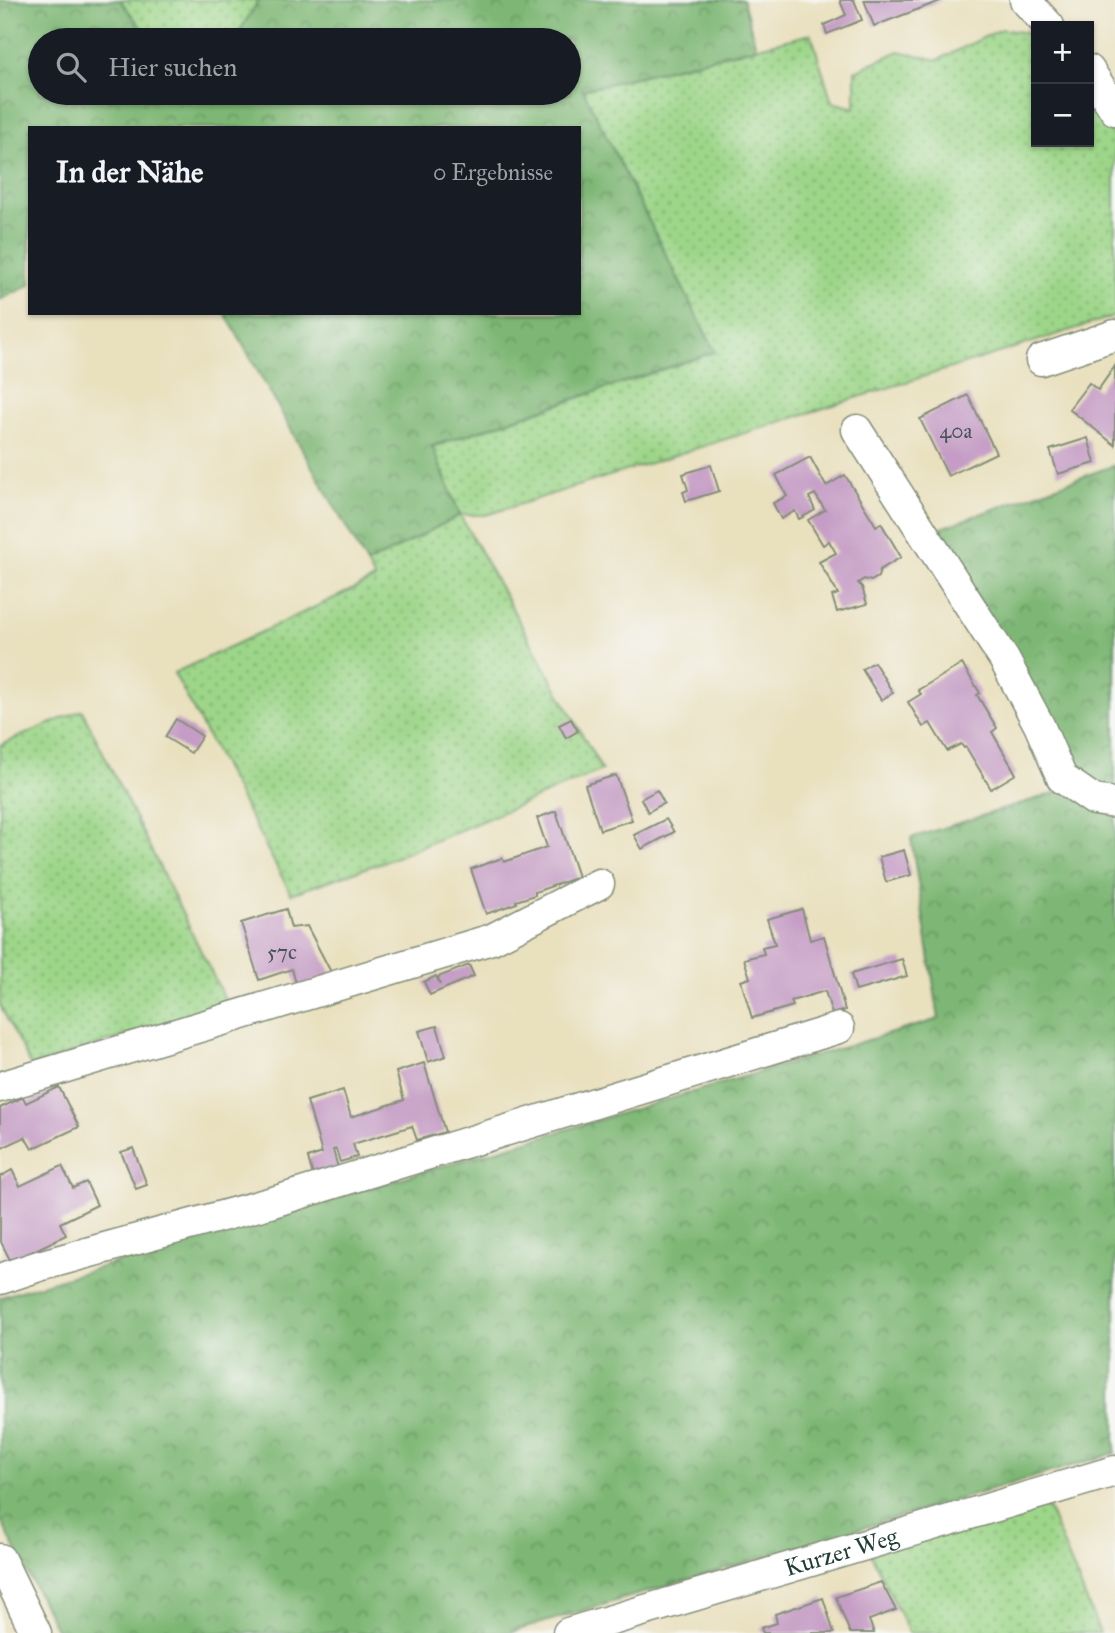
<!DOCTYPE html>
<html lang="de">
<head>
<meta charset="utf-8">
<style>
	body { margin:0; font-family:"IM FELL Great Primer",serif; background:#242831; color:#f1f3f6 }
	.controls { position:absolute; right:21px; top:21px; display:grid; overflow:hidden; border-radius:0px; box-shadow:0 2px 5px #0004 }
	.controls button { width:63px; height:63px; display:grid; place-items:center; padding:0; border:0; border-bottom:2px solid #363941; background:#171b24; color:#f1f3f6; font:35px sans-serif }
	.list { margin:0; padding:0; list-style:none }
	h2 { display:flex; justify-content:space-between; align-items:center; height:91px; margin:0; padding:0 28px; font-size:30px }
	h2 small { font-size:23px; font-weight:400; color:#9ea1a6 }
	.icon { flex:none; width:38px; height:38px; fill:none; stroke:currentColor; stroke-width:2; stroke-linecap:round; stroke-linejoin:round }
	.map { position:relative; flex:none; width:1115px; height:1633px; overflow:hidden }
	.search { position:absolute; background:#171b24; box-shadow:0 2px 5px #0004; left:28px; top:28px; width:553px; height:77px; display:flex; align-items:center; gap:18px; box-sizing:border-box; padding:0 24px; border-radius:38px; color:#9ea1a6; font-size:26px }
	.panel { position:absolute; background:#171b24; box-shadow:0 2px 5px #0004; left:28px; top:126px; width:553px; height:189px; border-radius:0px }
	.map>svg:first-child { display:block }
</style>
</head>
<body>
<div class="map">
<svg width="1115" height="1633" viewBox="0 0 1115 1633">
	<defs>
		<pattern id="grass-dots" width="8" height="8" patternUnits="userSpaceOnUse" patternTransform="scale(1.75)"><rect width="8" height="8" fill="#9dd689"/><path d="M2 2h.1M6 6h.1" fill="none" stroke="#7faf71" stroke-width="1.8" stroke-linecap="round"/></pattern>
		<pattern id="forest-crowns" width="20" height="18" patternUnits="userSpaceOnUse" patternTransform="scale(1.75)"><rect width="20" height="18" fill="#7eb775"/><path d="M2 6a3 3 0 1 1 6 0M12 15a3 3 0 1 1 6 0" fill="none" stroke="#679661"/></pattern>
	</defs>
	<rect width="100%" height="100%" fill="#f6f6f2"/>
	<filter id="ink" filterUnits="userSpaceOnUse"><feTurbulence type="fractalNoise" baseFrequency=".0143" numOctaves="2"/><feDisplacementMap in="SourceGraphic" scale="14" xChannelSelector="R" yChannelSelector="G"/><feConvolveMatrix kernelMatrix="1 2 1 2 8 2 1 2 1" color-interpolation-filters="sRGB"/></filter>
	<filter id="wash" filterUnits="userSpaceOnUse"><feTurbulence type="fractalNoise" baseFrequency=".00686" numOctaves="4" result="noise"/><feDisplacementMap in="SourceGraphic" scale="28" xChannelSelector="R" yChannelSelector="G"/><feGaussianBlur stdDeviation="1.57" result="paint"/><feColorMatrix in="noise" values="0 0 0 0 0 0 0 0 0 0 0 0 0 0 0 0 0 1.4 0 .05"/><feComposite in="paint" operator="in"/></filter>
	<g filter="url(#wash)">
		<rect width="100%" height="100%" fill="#e9e0be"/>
		<g fill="url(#grass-dots)" stroke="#5e8a5e" stroke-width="2">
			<path d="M120,0H259L234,40H151Z"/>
			<path d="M1001,29L1034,34L1036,37V142H1089V101L1115,139V316L486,515H460L602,770L394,858L291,894L174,673L375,579L367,564L460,515L432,447L715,352L583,90L811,34L832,102L855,108V71L899,51L938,60Z"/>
			<path d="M82,710L227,1004L31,1066L0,1005V745Z"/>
			<path d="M1045,1500L1100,1633H909L870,1552Z"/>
		</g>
		<g fill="url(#forest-crowns)" stroke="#4e7a54" stroke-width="2">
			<path d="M0,0H120L151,40H40V93H192L198,99L202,93H569V40H234L259,0H743L756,47L583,90L715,352L432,446L460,515L367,564L225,313H579V128H30V285L0,300Z"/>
			<path d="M1115,465V1453L508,1633H58L0,1519V1297L939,1019L911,838L1090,782L936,530Z"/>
		</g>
		<g id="blocks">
			<g fill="#c59cc5">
				<path d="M842,0H854L862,20L827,34L824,25L846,15L840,1Z"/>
				<path d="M864,0H943L874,26Z"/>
				<path d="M1115,366V445L1069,409L1089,383L1098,390Z"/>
				<path d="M968,395L996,453L948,476L920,419Z"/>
				<path d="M1088,438L1095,463L1058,474L1050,450Z"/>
				<path d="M810,457L826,486L845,475L876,526L881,523L901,557L880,570L878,577L871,581L864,579L858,583L862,587L867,604L837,612L832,596L838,594L819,562L836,553L829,541L823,545L808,520L825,510L815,494L809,497L815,510L799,519L795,511L781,519L773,503L787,496L776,475Z"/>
				<path d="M711,465L719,491L686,501L683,492L688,490L683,474Z"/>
				<path d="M874,662L893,693L881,700L862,669Z"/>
				<path d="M962,664L980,693L977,695L997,728L992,732L1016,774L991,789L966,747L964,748L961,744L947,751L930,723L923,727L908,702L921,694L918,690Z"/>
				<path d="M176,719L202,736L191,753L165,737Z"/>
				<path d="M571,719L578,731L566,738L559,725Z"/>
				<path d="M616,775L632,820L600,830L585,785Z"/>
				<path d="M657,790L664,803L648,812L641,799Z"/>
				<path d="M556,811L578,877L535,892V895L516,901L517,903L486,914L471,869L502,858L504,862L547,847L537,818Z"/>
				<path d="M666,819L674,832L642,849L634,835Z"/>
				<path d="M904,850L911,875L886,882L879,857Z"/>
				<path d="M286,909L291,928L307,926L333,976L297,987L292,969L259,980L241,923Z"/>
				<path d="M802,909L810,940L824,936L845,1010L832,1014L825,991L791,1001L793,1006L752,1018L741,981L750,978L744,959L764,954L762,947L775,944L767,919Z"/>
				<path d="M902,959L907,976L856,991L851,974Z"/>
				<path d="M469,965L474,976L430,995L424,982L436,976L440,985L438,977Z"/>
				<path d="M437,1026L446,1056L428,1062L419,1031Z"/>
				<path d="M424,1063L445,1132L417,1140L412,1126L353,1144L357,1157L340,1162L336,1149L333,1150L339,1171L314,1179L308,1158L322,1153L307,1101L343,1090L351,1117L404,1100L396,1072Z"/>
				<path d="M59,1087L79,1127L32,1149L25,1137L0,1149V1108L23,1097L26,1103Z"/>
				<path d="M133,1148L147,1185L136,1189L121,1152Z"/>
				<path d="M62,1166L73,1188L86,1182L97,1205L60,1223L66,1235L11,1262L0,1240V1177L12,1170L20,1186Z"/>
				<path d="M881,1582L896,1610L869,1620L874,1633H850L836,1597Z"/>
				<path d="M823,1598L834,1633H763L761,1628L777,1623L775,1614Z"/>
			</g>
		</g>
	</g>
	<g filter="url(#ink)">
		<use href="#blocks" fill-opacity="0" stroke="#848e79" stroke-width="2"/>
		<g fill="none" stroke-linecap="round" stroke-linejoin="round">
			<g stroke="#848e79" stroke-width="33">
				<g id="minor">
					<path d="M1025,0L1049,26"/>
					<path d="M1089,70L1115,110"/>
					<path d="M1041,360L1115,335"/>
					<path d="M857,430L1004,659L1039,725L1062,778L1094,800L1115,803"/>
					<path d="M0,1087L492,939L599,884"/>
					<path d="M0,1279L39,1266L273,1202L839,1028"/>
					<path d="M0,1559L36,1633"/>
					<path id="s1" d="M568,1633L1115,1471"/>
				</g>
			</g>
			<use href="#minor" stroke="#fff" stroke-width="30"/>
		</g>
	</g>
	<g text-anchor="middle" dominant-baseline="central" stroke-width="5" stroke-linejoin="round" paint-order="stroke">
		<g font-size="21" fill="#485558">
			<text x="956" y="431">40a</text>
			<text x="282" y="952">57c</text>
		</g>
		<g font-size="24" fill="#1f3d34" stroke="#f6f6f2">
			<text stroke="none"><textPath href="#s1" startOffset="285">Kurzer Weg</textPath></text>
		</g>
	</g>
</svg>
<div class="controls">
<button>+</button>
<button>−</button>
</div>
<div class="search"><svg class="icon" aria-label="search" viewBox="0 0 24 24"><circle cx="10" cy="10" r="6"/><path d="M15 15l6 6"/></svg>Hier suchen</div>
<section class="panel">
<h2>In der Nähe<small>0 Ergebnisse</small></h2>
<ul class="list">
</ul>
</section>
</div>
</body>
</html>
